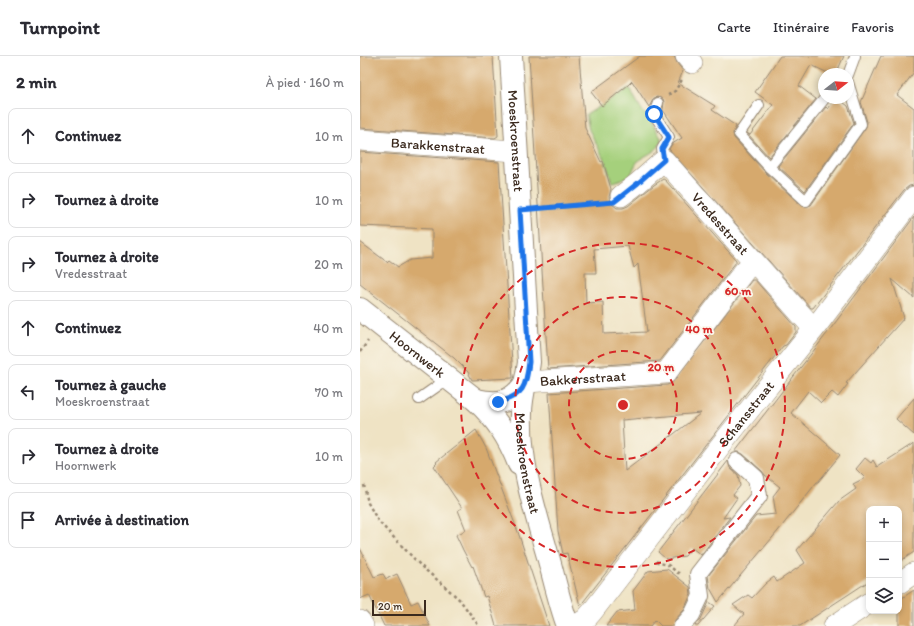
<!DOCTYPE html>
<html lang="fr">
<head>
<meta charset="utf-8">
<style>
	body { margin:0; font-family:Itim,sans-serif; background:#f2f2f3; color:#2b2b33 }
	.controls { position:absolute; right:12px; bottom:12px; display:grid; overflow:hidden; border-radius:8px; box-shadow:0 2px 6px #0003 }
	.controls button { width:36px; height:36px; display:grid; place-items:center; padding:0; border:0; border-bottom:1px solid #e1e1e2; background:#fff; color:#2b2b33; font:20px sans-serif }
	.compass { position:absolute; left:458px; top:12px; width:36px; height:36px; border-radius:50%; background:#fff; box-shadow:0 2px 6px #0003; rotate:73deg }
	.scale { position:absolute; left:12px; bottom:10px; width:54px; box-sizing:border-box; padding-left:4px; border:2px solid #3b2a1e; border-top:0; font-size:11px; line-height:14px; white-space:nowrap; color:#3b2a1e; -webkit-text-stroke:3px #fbf7ec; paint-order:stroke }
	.stop { position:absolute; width:12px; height:12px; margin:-9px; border:3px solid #1a73e8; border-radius:50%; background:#fff }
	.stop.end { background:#1a73e8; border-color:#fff; box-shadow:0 1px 4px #0008 }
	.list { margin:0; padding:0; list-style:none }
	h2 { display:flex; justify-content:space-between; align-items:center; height:52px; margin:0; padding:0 16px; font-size:17px }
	h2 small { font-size:13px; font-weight:400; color:#7c7c81 }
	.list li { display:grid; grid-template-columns:26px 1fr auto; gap:12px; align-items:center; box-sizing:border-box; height:56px; margin:0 8px 8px; padding:0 8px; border:1px solid #e1e1e2; border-radius:8px }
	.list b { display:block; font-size:15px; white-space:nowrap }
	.list p { margin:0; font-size:13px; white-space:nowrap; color:#7c7c81 }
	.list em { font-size:13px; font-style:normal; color:#7c7c81 }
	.icon { flex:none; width:22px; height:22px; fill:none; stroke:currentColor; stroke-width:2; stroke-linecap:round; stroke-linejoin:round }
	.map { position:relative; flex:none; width:554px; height:570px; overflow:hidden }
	header { display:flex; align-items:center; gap:24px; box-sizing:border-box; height:56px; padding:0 20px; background:#fff; border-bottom:1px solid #e1e1e2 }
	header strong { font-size:19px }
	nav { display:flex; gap:22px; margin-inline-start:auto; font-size:14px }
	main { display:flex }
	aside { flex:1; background:#fff }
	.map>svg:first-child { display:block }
</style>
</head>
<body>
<header>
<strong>Turnpoint</strong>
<nav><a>Carte</a><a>Itinéraire</a><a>Favoris</a></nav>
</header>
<main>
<aside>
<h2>2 min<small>À pied · 160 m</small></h2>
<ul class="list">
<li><svg class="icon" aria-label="ahead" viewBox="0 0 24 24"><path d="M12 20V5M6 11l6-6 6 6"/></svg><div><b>Continuez</b></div><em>10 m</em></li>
<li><svg class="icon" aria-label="right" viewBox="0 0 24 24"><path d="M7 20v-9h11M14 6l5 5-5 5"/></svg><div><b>Tournez à droite</b></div><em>10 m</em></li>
<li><svg class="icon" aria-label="right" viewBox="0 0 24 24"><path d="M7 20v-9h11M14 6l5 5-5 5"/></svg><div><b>Tournez à droite</b><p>Vredesstraat</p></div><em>20 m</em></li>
<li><svg class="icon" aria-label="ahead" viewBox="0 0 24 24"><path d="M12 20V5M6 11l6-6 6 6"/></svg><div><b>Continuez</b></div><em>40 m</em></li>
<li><svg class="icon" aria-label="left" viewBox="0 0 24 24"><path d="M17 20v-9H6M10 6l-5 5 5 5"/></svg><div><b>Tournez à gauche</b><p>Moeskroenstraat</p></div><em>70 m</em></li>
<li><svg class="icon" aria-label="right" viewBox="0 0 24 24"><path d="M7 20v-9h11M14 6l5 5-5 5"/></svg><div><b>Tournez à droite</b><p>Hoornwerk</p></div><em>10 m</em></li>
<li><svg class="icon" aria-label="arrive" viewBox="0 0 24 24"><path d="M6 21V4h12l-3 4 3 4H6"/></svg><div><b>Arrivée à destination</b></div></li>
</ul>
</aside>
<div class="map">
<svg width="554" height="570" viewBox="0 0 554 570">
	<rect width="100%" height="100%" fill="#fbf7ec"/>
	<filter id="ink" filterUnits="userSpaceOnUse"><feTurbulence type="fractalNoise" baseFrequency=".025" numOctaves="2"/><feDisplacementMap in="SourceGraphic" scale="8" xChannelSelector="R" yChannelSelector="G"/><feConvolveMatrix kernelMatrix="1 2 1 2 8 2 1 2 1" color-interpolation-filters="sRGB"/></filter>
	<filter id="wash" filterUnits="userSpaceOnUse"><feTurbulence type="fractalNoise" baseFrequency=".012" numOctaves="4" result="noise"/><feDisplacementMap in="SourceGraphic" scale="16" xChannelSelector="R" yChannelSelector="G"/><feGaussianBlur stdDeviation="0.9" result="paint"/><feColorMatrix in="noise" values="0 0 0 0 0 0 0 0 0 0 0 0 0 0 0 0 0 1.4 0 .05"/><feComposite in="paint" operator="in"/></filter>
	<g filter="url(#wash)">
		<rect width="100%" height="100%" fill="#efe3c4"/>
		<path fill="#a5d07c" stroke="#707d4d" d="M269,32L283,56L287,59L301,82C302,94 287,98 279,104C275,108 273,114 271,119L252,127L245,105L229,74L226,59Z"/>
		<g id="blocks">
			<g fill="#d6a96d" fill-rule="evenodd">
				<path d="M0,0H133L138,80L135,82L0,72Z"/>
				<path d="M169,0H219L225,72L241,106L243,105L251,133L249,141L252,148L257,152H263L268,150L294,129L303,123L305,124L376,204V206L300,305L188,313ZM268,190L274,212L278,208L287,276L244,278L243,246L226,247L225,217H236L234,193Z"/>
				<path d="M280,0H314L317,7L323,15L318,27L355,50L352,54L376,70L373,77L374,82L405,116L442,150L445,151L451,149L506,71L507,66L501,46L521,0H554V16L537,39L554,52V129L549,130L544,134L453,252H451L309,93L312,88L322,82L303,54L304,46L303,43L297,41L294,42L289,51L272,25L268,29L242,50L231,36Z"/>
				<path d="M420,0H484L476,18H470L451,9L439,30L456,43L409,101L387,77L390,79L413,49L395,36Z"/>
				<path d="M476,42H478L488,50L494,67L445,135L418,110L466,51L468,53Z"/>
				<path d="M0,96L139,106L153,322L112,324L108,316L94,302L0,228V186L27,206L29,204L38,211L50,204L72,202V173L0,170Z"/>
				<path d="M554,161V242L532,223L544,262L486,327L488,328L478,341L472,336L461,347L448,335L431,357L480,399L458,426H457L418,475L358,546L350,532L348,520L396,460L416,458L413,440L420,431L405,419L402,415L383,398L379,396H375L472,271Z"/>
				<path d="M392,224H395L436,271V276L426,289L423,290L220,550L207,497L203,498L198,475L189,337L307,329L312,327ZM341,357L319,374L265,415L262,364Z"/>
				<path d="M554,342V379L536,363Z"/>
				<path d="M116,374L126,392L158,476L189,570H136L127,540L124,541L113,510L112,511L103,494L96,479L106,474L98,454L102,452L74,410L77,407L76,406Z"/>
				<path d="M554,387V496L539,506V453H509V525L440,570H374L384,558L373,549L388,539L392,542L406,527L414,521L417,526L445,507L437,494L479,445L496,433L493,428L505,422L496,413L505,402L511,407L513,404L517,411Z"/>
				<path d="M368,405L370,412L378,419L380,430L373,439L377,442L363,462L370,461L341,499L332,492L325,500L306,503L298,496Z"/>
				<path d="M0,492L14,521L23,518L26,523L37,518L51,548L58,545L70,570H24L9,539L0,543Z"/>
				<path d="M307,513L330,531L331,538L324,554L315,564L313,570H301L295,564L290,570H246L257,556L275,554L273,535L288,515Z"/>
				<path d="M554,534V570H539V544Z"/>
				<path d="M349,546L355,550L338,570H335L341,563Z"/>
			</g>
		</g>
	</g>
	<g filter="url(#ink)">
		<use href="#blocks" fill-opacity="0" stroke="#958671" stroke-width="1"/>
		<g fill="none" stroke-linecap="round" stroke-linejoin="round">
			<g stroke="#958671" stroke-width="12">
				<g id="service">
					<path d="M488,19L495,0"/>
					<path d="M465,42L409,111L446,145L501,68L488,26"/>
					<path d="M298,47L294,58L309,81L302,93L304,104"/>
					<path d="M399,49L379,78L409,111"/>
					<path d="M59,343L89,322"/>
				</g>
			</g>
			<g stroke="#958671" stroke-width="18">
				<path id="pedestrian" d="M322,570L332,559L341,540L338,518L399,440L396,422L377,405"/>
			</g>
			<g stroke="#958671" stroke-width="22">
				<g id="minor">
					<path d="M326,0L332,7"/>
					<path id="s1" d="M0,84L156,95"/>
					<path id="s2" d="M261,140L278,127L304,104L454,273"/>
					<path id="s3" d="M166,326L306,317L385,214L394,207"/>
					<path d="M539,527L554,517"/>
					<path d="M0,565L3,570"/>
					<path id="s4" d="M214,570L225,564L232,556L361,389L454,273L554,141"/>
					<path d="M474,570L509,547"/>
				</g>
			</g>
			<g stroke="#958671" stroke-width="24">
				<g id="tertiary">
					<path id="s5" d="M151,0L169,306C167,323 161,339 161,357C159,405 174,451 187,497C194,521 199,546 208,570"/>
					<path id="s6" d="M0,253L116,344C137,364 148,380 159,408"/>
					<path d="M116,344C139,349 152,347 166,326"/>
				</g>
			</g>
			<g stroke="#958671" stroke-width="2.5" stroke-dasharray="3 3" stroke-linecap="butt">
				<path d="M308,39L315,35L323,22"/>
				<path d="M178,152L243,147"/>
				<path d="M0,296L8,285"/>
				<path d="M4,429L8,447L18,465L62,511L81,527L100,544L119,570"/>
				<path d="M296,505L300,507L308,509L318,517H321"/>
			</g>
			<use href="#service" stroke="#fff" stroke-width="10"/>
			<use href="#pedestrian" stroke="#fff" stroke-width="16"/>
			<use href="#minor" stroke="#fff" stroke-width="21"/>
			<use href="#tertiary" stroke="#fff" stroke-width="22"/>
		</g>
	</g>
	<g fill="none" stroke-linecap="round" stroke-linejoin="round" filter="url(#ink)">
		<path stroke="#1a73e8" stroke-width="5" d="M138,346C164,340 166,330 169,306L160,154L254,146L278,127L304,104L302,93L309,81L294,58"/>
	</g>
	<g fill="none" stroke="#d62828" stroke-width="2" stroke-dasharray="7 5">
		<circle cx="263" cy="349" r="54"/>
		<circle cx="263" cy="349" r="108"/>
		<circle cx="263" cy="349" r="162"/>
	</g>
	<g text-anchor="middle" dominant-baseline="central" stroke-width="3.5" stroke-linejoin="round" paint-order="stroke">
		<g font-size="14" fill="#3b2a1e" stroke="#fbf7ec">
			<text stroke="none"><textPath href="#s5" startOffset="85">Moeskroenstraat</textPath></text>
			<text stroke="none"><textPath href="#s1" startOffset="78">Barakkenstraat</textPath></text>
			<text stroke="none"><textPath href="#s2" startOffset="141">Vredesstraat</textPath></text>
			<text stroke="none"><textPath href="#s6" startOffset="73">Hoornwerk</textPath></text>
			<text stroke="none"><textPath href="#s3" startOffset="57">Bakkersstraat</textPath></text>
			<text stroke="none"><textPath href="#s4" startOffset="274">Schansstraat</textPath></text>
			<text stroke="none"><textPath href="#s5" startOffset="409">Moeskroenstraat</textPath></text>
		</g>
	</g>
	<circle cx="263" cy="349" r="6" fill="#d62828" stroke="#fbf7ec" stroke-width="2"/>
	<g font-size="12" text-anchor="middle" font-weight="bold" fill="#d62828" stroke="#fbf7ec" stroke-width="3.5" stroke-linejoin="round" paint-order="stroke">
		<text x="378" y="239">60 m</text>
		<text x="339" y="277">40 m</text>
		<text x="301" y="315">20 m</text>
	</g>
</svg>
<div class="controls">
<button>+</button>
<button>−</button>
<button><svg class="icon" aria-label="layers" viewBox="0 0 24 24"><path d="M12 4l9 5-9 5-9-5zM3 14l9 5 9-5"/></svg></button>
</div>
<svg class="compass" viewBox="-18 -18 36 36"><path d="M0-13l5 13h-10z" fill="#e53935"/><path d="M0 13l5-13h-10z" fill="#7c7c81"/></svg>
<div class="scale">20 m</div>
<div class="stop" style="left:294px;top:58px"></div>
<div class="stop end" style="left:138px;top:346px"></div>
</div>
</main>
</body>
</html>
